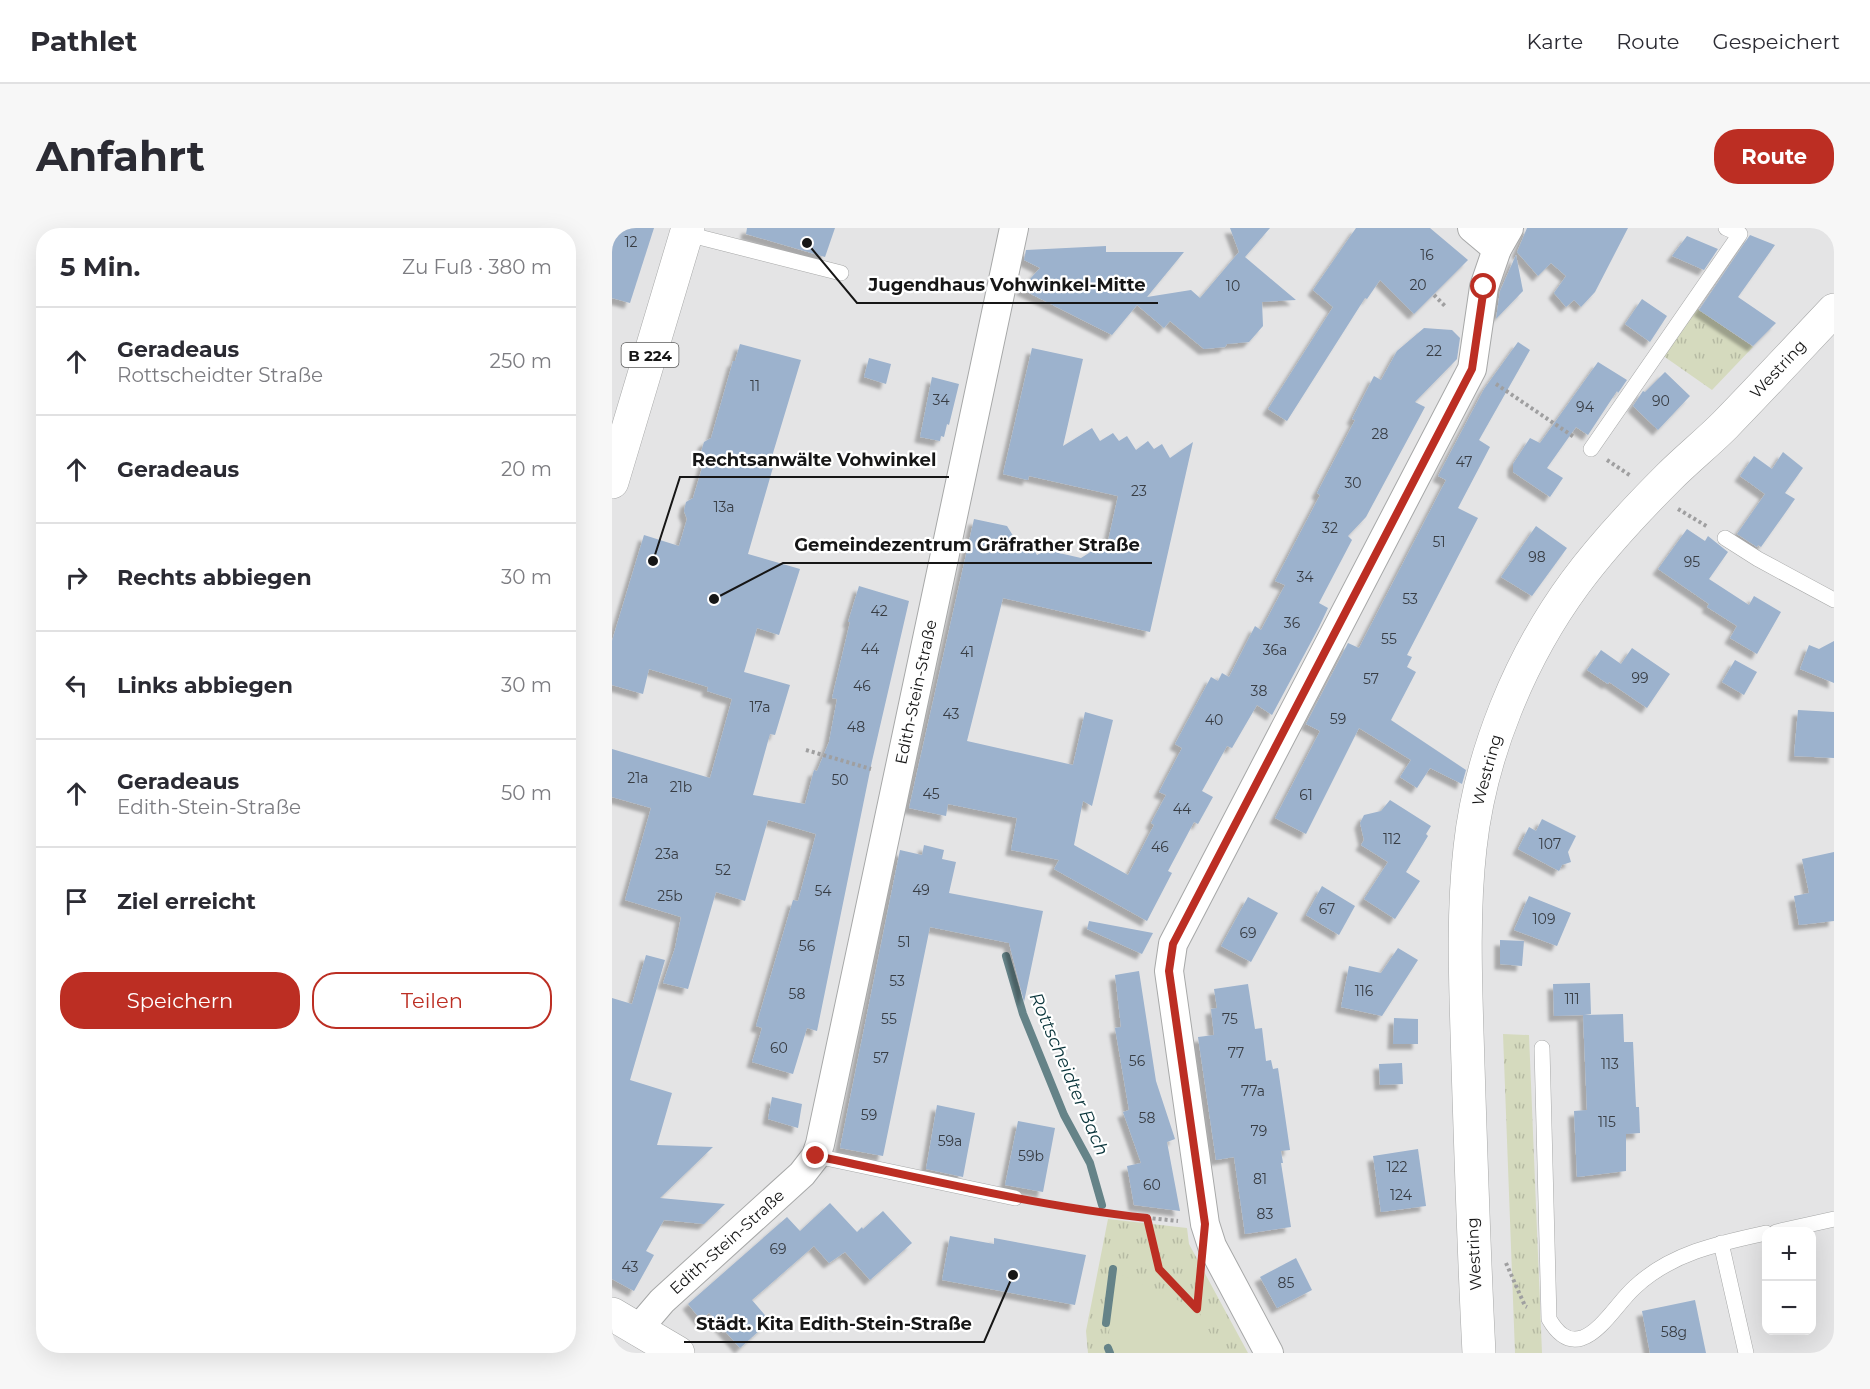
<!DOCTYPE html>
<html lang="de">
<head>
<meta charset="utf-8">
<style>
	body { margin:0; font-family:Montserrat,sans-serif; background:#f7f7f7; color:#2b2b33 }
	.controls { position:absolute; right:18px; bottom:18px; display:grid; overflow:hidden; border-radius:12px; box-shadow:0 6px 24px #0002 }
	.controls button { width:54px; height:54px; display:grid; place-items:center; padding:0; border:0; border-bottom:2px solid #e1e1e2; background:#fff; color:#2b2b33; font:30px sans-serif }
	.stop { position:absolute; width:18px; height:18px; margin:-14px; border:4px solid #bc2e23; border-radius:50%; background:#fff }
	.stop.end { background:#bc2e23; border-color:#fff; box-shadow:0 2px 6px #0008 }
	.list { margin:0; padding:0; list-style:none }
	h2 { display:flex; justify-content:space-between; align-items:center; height:78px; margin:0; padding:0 24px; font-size:26px }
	h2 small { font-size:20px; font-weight:400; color:#7c7c81 }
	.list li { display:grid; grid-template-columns:39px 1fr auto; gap:18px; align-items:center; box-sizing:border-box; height:108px; padding:0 24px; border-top:2px solid #e1e1e2 }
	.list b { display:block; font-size:22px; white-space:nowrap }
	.list p { margin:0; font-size:20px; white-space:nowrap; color:#7c7c81 }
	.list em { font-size:20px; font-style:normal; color:#7c7c81 }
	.actions { display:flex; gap:12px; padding:18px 24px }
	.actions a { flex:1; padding:14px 0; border:2px solid #bc2e23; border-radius:24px; text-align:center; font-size:21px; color:#bc2e23 }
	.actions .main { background:#bc2e23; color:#fff }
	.icon { flex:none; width:33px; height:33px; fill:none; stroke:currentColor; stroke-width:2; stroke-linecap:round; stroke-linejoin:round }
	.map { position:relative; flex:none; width:1222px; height:1125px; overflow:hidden; border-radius:24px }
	header { display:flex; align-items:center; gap:36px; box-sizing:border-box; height:84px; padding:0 30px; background:#fff; border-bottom:2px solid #e1e1e2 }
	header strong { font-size:28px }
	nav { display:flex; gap:33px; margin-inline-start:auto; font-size:21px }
	.intro { display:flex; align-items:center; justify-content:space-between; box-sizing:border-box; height:144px; padding:0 36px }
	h1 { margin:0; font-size:42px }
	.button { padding:15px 27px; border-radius:24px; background:#bc2e23; color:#fff; font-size:21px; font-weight:700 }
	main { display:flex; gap:36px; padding:0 36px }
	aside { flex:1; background:#fff; border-radius:24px; box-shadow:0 6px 24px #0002 }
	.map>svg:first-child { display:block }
</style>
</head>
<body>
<header>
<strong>Pathlet</strong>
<nav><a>Karte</a><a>Route</a><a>Gespeichert</a></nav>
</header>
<div class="intro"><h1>Anfahrt</h1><a class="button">Route</a></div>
<main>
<aside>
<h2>5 Min.<small>Zu Fuß · 380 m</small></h2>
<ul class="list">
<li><svg class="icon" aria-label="ahead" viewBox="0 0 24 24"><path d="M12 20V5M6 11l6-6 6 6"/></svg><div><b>Geradeaus</b><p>Rottscheidter Straße</p></div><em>250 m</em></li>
<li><svg class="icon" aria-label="ahead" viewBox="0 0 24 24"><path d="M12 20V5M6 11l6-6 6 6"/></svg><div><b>Geradeaus</b></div><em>20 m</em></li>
<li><svg class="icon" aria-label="right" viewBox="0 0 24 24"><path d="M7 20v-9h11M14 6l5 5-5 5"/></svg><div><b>Rechts abbiegen</b></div><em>30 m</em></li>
<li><svg class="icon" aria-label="left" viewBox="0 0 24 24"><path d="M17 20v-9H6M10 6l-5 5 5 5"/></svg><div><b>Links abbiegen</b></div><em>30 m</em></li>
<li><svg class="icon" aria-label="ahead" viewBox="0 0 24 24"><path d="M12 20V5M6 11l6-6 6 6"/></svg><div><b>Geradeaus</b><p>Edith-Stein-Straße</p></div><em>50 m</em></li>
<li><svg class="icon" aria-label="arrive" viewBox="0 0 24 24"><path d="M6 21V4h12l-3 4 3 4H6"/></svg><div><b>Ziel erreicht</b></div></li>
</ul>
<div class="actions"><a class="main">Speichern</a><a>Teilen</a></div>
</aside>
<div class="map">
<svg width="1222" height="1125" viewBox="0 0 1222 1125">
	<defs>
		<pattern id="grass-tufts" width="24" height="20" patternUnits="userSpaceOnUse" patternTransform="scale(1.5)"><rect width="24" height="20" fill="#d5dabe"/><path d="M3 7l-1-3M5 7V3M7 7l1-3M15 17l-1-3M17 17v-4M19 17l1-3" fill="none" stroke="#b6baa3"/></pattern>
		<filter id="shadow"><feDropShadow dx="-5.5" dy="5.5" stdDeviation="1.5" flood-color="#0004"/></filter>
	</defs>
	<rect width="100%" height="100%" fill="#e4e4e5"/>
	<g fill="url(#grass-tufts)">
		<path d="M1084,80L1141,119L1100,162L1050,127Z"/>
		<path d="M891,806L917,807L930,1125H903Z"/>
		<path d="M496,991L575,1000L577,1016L636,1125H476L474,1103Z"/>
	</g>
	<path fill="#d5dabe" d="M503,1044L585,1081L609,1125H510L497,1105Z"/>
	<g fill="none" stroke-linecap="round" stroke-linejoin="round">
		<g stroke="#658388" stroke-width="8">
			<path d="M394,728L411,786L452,887L478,935L490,977"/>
			<path d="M494,1095L501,1041"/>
			<path d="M496,1120L498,1125"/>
		</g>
	</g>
	<g fill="#9cb2cd" filter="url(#shadow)">
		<path d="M0,0H42L18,75L0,70Z"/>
		<path d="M135,0H223L213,29L134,6Z"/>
		<path d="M618,0H658L633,29L684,72L650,74L651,98L637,114L615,116L613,119L592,121L558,93L552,100L525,77L500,107L409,61L428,40L412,32L414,22L494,18V24H572L535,69L579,62L588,70L627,24Z"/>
		<path d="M744,0H818L856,32L802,86L768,52L755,71L753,70L675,193L656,181L721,79L701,62Z"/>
		<path d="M915,0H1016L983,64L969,79L962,72L954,79L942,65L954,48L939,35L926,48L905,24Z"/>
		<path d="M1138,7L1163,17L1126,69L1164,95L1141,118L1087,82Z"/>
		<path d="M1075,8L1106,21L1092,42L1060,28Z"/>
		<path d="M904,27L911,63L884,91L888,63Z"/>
		<path d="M1030,71L1055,88L1038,114L1013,96Z"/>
		<path d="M812,100L840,102L848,110L845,131L803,174L813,179L754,289L736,308L740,312L707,375L716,380L707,399L660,487L645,477L620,520L615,518L590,563L601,569L586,596L582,594L556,643L560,645L535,693L442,641L447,632L399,622L405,590L336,576L334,588L297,580L362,291L395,298L408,319L417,314L425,327L434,322L469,330L496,313L506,268L417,248L416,252L391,246L420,120L471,131L451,218L480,200L488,213L501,205L507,213L515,208L524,222L536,213L542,221L550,216L558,230L581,214L538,404L391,370L355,513L461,537L473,484L501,492L480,578L471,573L462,617L516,647L542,597L539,595L554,567L547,564L570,520L563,516L599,449L606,453L610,445L617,449L643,398L649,402L673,357L663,353L708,267L705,265L743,192L740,191L762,148L769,152L785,123Z"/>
		<path d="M906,114L918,122L867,212L878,219L846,280L866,290L795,427L800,429L795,439L804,444L779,492L854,542L850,556L818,540L805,560L788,549L799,532L747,500L694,606L663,590L708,503L694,496L736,415L747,420L834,252L826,248L872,161Z"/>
		<path d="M128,116L189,132L158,235L162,236L136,326L188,341L167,407L145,400L132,444L178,457L163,507L158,506L141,567L193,576L202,542L205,543L217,514L225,471L220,470L238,394H236L247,358L297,373L260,533L205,803L195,800L181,846L140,834L150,800L144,798L181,672L186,673L204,606L156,592L133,673L104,664L76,761L51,755L63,720L69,689L13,672L39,580L0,569V521L98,550L120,471L95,463L96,459L37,441L31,466L0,457V413L32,307L67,318L75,291L72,283L74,274L81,270L93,230L89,224L92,214L99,210L121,133H123Z"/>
		<path d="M257,130L279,136L274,156L252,149Z"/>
		<path d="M986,134L1015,152L1006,165L1005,163L976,207L964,199L935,240L951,250L938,269L901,244V236L918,210L928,215Z"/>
		<path d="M1053,144L1078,168L1046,202L1021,178L1031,163L1033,164Z"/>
		<path d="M320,149L347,156L337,197L335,196L332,209L329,208L328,213L308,209Z"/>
		<path d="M1171,224L1191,240L1173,265L1183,271L1149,319L1146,317L1145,319L1125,306L1153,266L1128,248L1142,228L1160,241Z"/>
		<path d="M924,298L955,320L920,368L889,349Z"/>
		<path d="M1075,301L1093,313L1096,308L1116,324L1097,351L1137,377L1142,368L1169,384L1145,426L1118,410L1125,398L1095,379L1097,376L1046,341Z"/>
		<path d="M1222,413V455L1188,441L1197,417L1207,421Z"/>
		<path d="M1020,420L1058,446L1035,480L997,454L996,456L975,442L989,422L1009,436Z"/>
		<path d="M1123,432L1145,444L1132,467L1110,454Z"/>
		<path d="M1186,482L1222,484V530L1182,528Z"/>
		<path d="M778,572L819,598L814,606L816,608L794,644L808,653L783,691L752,671L776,634L749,617L752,612L748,595L752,587L769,583Z"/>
		<path d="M930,591L964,608L956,624L959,634L950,637L947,643L906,621L917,599L924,603Z"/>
		<path d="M312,617L332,622L330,631L344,634L337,665L431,683L412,774L397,715L318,699L271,928L228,920L288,622L310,627Z"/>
		<path d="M1222,624V693L1187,697L1182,668L1197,665L1190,631Z"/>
		<path d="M710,658L743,678L727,707L694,687Z"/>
		<path d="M917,668L959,685L945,718L902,702Z"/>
		<path d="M636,669L666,685L639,734L609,718Z"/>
		<path d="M477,693L541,705L530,726L475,701Z"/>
		<path d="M888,712L912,713L910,738L888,736Z"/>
		<path d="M786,720L806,732L770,788L729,779L737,738L769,745Z"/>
		<path d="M34,727L53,732L18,852L60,865L45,917L101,919L48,970L113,976L92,996L52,992L34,1023L42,1027L22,1063L0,1051V770L20,776Z"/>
		<path d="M527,743L544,853L563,911L555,914L568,983L522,977L515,938L529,935L511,884L517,882L503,800L509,799L503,747Z"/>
		<path d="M978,755L979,786L972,787L1011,786L1012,814H1021L1024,879H1027L1028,905L1014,906V943L965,949L962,883L975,882L971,787L942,788L941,756Z"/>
		<path d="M636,756L643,801L650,800L654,833L659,832L661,841L666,840L678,922L669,923L671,935H669L679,999L633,1006L622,929L604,932L586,809L602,807L599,781L605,780L602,761Z"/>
		<path d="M782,790L806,791V816H781Z"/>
		<path d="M790,835L791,856L768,857L767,836Z"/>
		<path d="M160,869L190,876L186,900L156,891Z"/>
		<path d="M325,877L363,885L351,949L314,941Z"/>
		<path d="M406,893L443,900L431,964L393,957Z"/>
		<path d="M806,921L814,978L769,984L761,928Z"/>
		<path d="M218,975L245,1004L250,999L251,1001L271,983L300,1015L258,1052L233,1024L217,1035L202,1018L140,1072L158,1093L128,1120L97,1085L89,1092L76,1076L175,989L188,1003Z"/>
		<path d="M338,1008L382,1016V1010L474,1027L463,1077L330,1052Z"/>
		<path d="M684,1030L700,1062L665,1080L648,1049Z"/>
		<path d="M1083,1072L1094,1125H1038L1030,1083Z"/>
	</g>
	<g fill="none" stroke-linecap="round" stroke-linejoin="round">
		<g stroke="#a7a8a8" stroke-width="16">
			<g id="lane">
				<path d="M75,6L229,45"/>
				<path d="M979,221L1128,6L1114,0"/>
				<path d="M1113,310L1146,331L1222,372"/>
				<path d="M930,820L937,1091C944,1103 954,1115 970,1110C990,1103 1007,1073 1023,1059C1059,1025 1108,1015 1154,1005"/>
				<path d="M204,928L403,970"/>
				<path d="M1164,1004L1222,991"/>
				<path d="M1109,1015L1134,1125"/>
			</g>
		</g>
		<g stroke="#a7a8a8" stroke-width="30">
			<g id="street">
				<path d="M860,0L885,21"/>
				<path d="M27,1100L50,1073L190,946L204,928L208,916L402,0"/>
				<path d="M657,1125L600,1018L593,996L557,743L561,716L860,141L872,59L885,21L897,0"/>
			</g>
		</g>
		<g stroke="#a7a8a8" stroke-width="34">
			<g id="primary">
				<path d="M0,254L76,0"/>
				<path d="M0,1086L66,1125"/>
				<path d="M867,1125C862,1029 859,933 856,837C854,765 850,691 858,620C868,527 908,430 963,355C991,317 1024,282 1057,249C1075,231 1095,215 1113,197C1150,159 1186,120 1222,82"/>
			</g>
		</g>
		<g stroke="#9f9fa0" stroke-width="4" stroke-dasharray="3 3" stroke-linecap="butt">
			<path d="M822,67L833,78"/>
			<path d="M884,156L962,209"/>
			<path d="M995,232L1019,248"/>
			<path d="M1066,281L1096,299"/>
			<path d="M194,522L259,541"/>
			<path d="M422,973L479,984L566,993"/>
			<path d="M535,990L547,1041L585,1081L588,1053"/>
			<path d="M894,1035L913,1078L915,1079"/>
		</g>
		<use href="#lane" stroke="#fff" stroke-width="15"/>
		<use href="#street" stroke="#fff" stroke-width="28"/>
		<use href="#primary" stroke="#fff" stroke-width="33"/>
	</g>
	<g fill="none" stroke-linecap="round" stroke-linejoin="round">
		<path stroke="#bc2e23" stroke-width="8" d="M204,928C314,951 424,978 535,990L547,1041L585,1081L593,996L557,743L561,716L860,141L872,59"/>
	</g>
	<g text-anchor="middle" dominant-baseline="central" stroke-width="4.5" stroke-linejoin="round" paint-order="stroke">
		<g font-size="14" fill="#383d44">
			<text x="19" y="14">12</text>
			<text x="815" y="27">16</text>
			<text x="806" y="57">20</text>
			<text x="621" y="58">10</text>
			<text x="822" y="123">22</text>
			<text x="143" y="158">11</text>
			<text x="329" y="172">34</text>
			<text x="1049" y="173">90</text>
			<text x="973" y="179">94</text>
			<text x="768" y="206">28</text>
			<text x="852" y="234">47</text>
			<text x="741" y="255">30</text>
			<text x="527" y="263">23</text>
			<text x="112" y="279">13a</text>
			<text x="718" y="300">32</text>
			<text x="827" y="314">51</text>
			<text x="925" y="329">98</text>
			<text x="1080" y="334">95</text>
			<text x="693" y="349">34</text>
			<text x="798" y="371">53</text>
			<text x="267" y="383">42</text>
			<text x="680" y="395">36</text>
			<text x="777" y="411">55</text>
			<text x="258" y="421">44</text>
			<text x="663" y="422">36a</text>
			<text x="355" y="424">41</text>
			<text x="1028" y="450">99</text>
			<text x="759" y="451">57</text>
			<text x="250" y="458">46</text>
			<text x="647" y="463">38</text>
			<text x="148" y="479">17a</text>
			<text x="339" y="486">43</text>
			<text x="726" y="491">59</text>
			<text x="602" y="492">40</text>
			<text x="244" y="499">48</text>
			<text x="26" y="550">21a</text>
			<text x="228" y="552">50</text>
			<text x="69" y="559">21b</text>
			<text x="319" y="566">45</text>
			<text x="694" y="567">61</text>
			<text x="570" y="581">44</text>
			<text x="780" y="611">112</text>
			<text x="938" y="616">107</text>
			<text x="548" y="619">46</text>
			<text x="55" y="626">23a</text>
			<text x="111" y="642">52</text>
			<text x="309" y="662">49</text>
			<text x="211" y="663">54</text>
			<text x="58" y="668">25b</text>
			<text x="715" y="681">67</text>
			<text x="932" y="691">109</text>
			<text x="636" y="705">69</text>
			<text x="292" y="714">51</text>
			<text x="195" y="718">56</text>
			<text x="285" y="753">53</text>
			<text x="752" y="763">116</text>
			<text x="185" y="766">58</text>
			<text x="960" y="771">111</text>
			<text x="277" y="791">55</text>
			<text x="618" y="791">75</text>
			<text x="167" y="820">60</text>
			<text x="624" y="825">77</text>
			<text x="269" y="830">57</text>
			<text x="525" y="833">56</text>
			<text x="998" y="836">113</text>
			<text x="641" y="863">77a</text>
			<text x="257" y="887">59</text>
			<text x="535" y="890">58</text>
			<text x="995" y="894">115</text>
			<text x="647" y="903">79</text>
			<text x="338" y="913">59a</text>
			<text x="419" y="928">59b</text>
			<text x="785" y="939">122</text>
			<text x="648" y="951">81</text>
			<text x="540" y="957">60</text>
			<text x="789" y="967">124</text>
			<text x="653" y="986">83</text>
			<text x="166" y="1021">69</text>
			<text x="18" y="1039">43</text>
			<text x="674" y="1055">85</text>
			<text x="1062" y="1104">58g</text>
		</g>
		<rect fill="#fff" stroke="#5c5c5c" stroke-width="1.5" x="9.5" y="115" width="57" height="24" rx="4.5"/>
		<g font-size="15" font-weight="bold" fill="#161616">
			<text x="38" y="127">B 224</text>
		</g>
		<g font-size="16" fill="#161616" stroke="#fff">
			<text transform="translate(1166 141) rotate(-47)">Westring</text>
			<text transform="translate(304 464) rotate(-78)">Edith-Stein-Straße</text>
			<text transform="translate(875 542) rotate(-75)">Westring</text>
			<text transform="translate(115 1014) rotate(-42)">Edith-Stein-Straße</text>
			<text transform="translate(862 1026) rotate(-93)">Westring</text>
		</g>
		<g font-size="18" font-style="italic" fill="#09343a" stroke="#fff">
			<text transform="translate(457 846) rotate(67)">Rottscheidter Bach</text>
		</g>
	</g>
	<path fill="none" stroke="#161616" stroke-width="2" d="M195 15L245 75H546M41 333L68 249H337M102 371L171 335H540M401 1047L372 1114H72"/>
	<g fill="#161616" stroke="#fff" stroke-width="2">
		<circle cx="195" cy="15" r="6"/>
		<circle cx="41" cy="333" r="6"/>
		<circle cx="102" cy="371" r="6"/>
		<circle cx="401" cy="1047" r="6"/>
	</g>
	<g font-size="18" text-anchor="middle" font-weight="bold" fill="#161616" stroke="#fff" stroke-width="4.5" stroke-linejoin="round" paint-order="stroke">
		<text x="395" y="63">Jugendhaus Vohwinkel-Mitte</text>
		<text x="202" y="238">Rechtsanwälte Vohwinkel</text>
		<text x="355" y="323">Gemeindezentrum Gräfrather Straße</text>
		<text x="222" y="1102">Städt. Kita Edith-Stein-Straße</text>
	</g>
</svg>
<div class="controls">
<button>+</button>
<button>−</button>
</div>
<div class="stop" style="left:872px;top:59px"></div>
<div class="stop end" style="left:204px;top:928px"></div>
</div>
</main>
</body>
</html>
